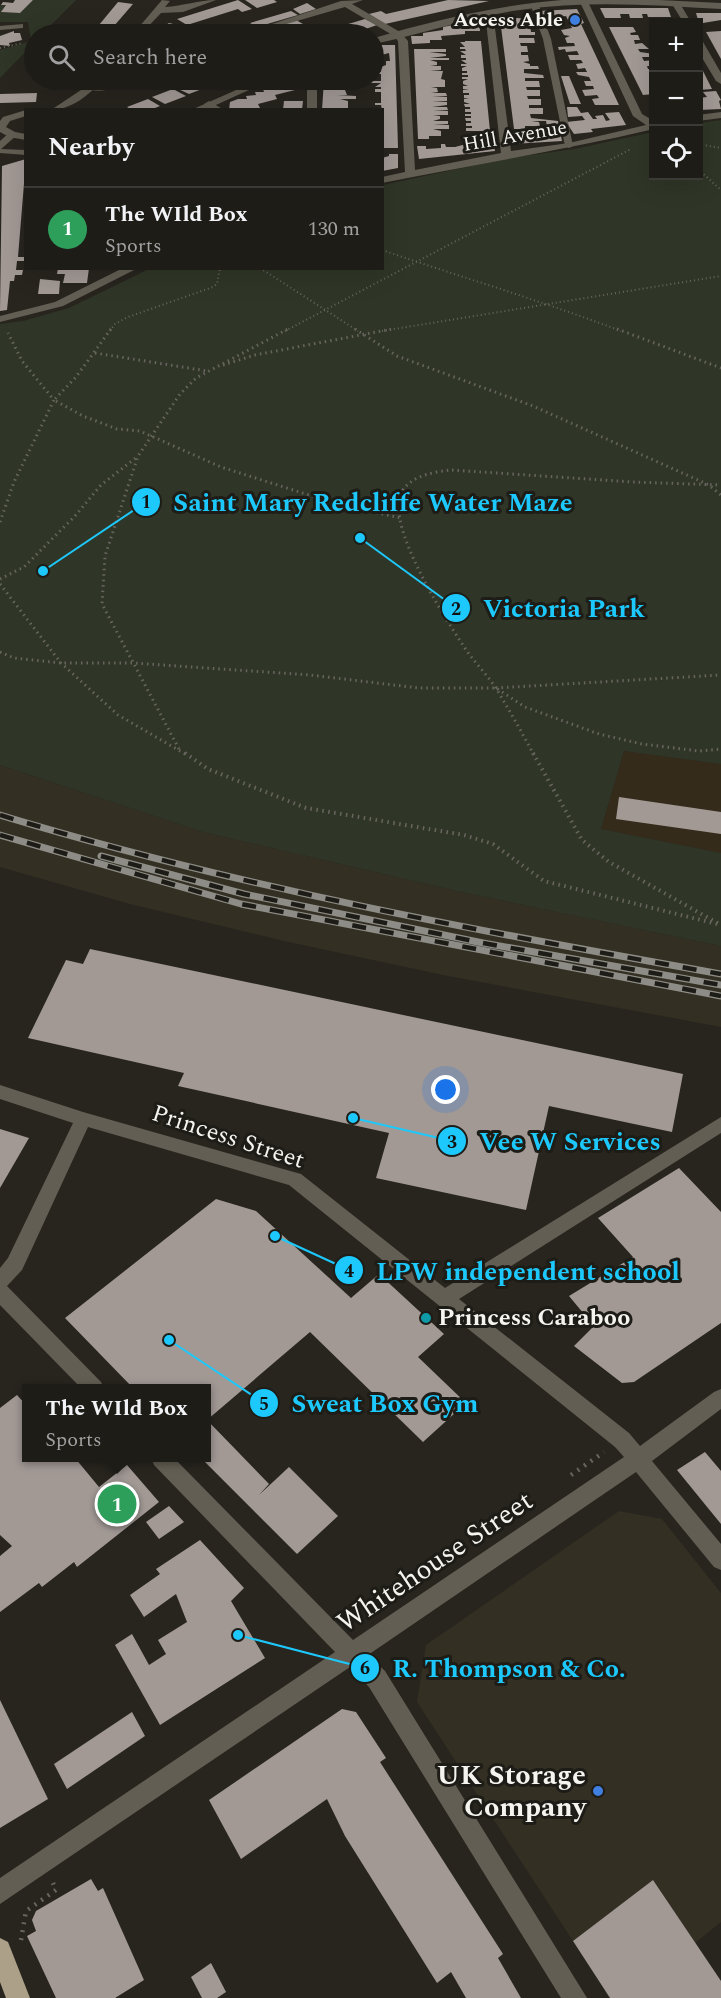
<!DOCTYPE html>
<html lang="en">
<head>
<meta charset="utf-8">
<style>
	body { margin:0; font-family:Spectral,serif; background:#262520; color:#f1f3f6 }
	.controls { position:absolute; right:18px; top:18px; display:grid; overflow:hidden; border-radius:0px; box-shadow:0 6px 24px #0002 }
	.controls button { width:54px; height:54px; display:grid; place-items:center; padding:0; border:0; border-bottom:2px solid #3c3a36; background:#1e1c17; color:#f1f3f6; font:30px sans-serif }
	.you { position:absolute; left:446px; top:1090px; width:21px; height:21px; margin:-15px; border:4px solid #fff; border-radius:50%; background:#1a73e8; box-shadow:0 0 0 9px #1a73e833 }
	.badge { display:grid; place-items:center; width:39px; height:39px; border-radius:50%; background:#1dc9fc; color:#fff; font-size:20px; font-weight:700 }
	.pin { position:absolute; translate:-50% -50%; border:3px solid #fff; box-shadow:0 2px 6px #0006 }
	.popup { position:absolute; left:22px; top:1384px; width:189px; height:78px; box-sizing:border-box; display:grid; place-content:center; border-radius:0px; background:#1e1c17; filter:drop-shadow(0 2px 4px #0005); font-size:20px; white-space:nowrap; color:#a1a1a1 }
	.popup b { font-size:22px; color:#f1f3f6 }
	.popup::after { content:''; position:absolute; left:50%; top:100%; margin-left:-12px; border:12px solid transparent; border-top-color:#1e1c17 }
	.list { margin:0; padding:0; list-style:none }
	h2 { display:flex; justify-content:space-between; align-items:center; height:78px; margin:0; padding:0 24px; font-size:26px }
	h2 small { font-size:20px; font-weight:400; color:#a1a1a1 }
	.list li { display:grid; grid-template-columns:39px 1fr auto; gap:18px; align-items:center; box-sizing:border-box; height:84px; padding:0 24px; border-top:2px solid #3c3a36 }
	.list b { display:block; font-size:22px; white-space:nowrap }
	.list p { margin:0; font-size:20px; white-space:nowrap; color:#a1a1a1 }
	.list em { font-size:20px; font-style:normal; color:#a1a1a1 }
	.icon { flex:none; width:33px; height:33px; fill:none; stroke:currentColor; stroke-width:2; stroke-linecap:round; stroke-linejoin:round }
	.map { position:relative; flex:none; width:721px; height:1998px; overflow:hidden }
	.search { position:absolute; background:#1e1c17; box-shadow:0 6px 24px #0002; left:24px; top:24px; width:360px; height:66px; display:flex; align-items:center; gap:15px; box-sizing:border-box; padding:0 21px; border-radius:33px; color:#a1a1a1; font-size:22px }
	.panel { position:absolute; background:#1e1c17; box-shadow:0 6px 24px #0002; left:24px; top:108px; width:360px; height:162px; border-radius:0px }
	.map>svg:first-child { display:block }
</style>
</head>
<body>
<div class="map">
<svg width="721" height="1998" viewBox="0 0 721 1998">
	<rect width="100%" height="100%" fill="#28251f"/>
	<g fill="#332f23">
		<path d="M0,765L203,832L457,891L721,946V1027L443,975L284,941L130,904L0,867Z"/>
		<path d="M619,1511L662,1519L721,1593V1922L695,1943L653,1880L573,1941L417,1702L426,1645Z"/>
	</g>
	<path fill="#352b1b" d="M624,751L721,764V853L601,829Z"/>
	<g fill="#2f3627">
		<path d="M33,0H76L42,34H34V43L0,78V50L31,41L28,22H0V5H6L2,12L20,13Z"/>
		<path d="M721,120V764L624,751L601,829L721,853V946L457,891L203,832L0,765V324L23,321L69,308L149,269L382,268L383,185L509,158L575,149L653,132L654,176H698L699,123Z"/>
	</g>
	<g fill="#a29995">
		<path d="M15,0H33L20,13L1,12L6,5H1L3,2L13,3Z"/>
		<path d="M238,0L252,9L242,12L238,9L187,25L177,19Z"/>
		<path d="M245,0H274L277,2L257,8Z"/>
		<path d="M448,0L489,1L385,24L369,14L381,11L386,14Z"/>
		<path d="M118,2L133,4L114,26L99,25Z"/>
		<path d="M307,3L316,9L300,14L293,9Z"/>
		<path d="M600,8H668L671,17H648L647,14H642L643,18H630L629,14H620L621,18H605Z"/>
		<path d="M577,9L584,23L581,24L619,105H595L592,99L599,98L597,95L585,96L582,90L594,89L593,86H586L584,81H591L589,77L578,75L576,72H587L585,68L578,69L576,64L583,63L581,60H570L568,55H579L577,51L566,52L565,49L559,50L558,47L575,46L574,43H567L565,38L570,36L564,35L561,30L572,28L566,16L560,17L561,19L547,20L546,17H542L539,11Z"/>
		<path d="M291,11L298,15L257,27L250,23Z"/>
		<path d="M696,13H721V20L703,23L702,20H698Z"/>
		<path d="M506,17L529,19L531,32H535V35H519V38H534L535,43H520L521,46H527L528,52H521V55H528L529,61L523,62L530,64V66H538L539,69H524V73L543,75L544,78H525V81H539L540,87H526L527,90H540V96H527L528,99H541V105H529V108H543V114H530L531,118L558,121L562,141L512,144L511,135L531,133L530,130L548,132L546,121H531L539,122L540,126H525V129H514L500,19H507Z"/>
		<path d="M365,19L377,25L357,32L345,25Z"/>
		<path d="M296,20L303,24L279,34L260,33Z"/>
		<path d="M479,20L480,31H465V34L441,36L442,40H430V43L412,44L411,36H423V33L443,30V27Z"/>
		<path d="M169,23L182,26L170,34L155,32Z"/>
		<path d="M342,27L353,33L319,34Z"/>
		<path d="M609,27H633L636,32L630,33L631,35H638L640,40H634L635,44L642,43L649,49H638L640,52L654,54V57H642L644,61L654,60V66H647L648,69H654V75H651L654,78V94L643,95Z"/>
		<path d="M95,29L110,30L107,34H90Z"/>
		<path d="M14,31V33H20L22,40L9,43L10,46L0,45V36Z"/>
		<path d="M721,31V59L706,32Z"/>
		<path d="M465,41H481L490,131H466V128H472V126H466V123H471V121H466L465,118H471V116H465V114H471V112H465V109H470V107H465L464,104H470L464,102V99L469,98H464V95H469V93H463V90L469,89H463V86H468L463,84V81L468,79H462V77H468V75H462V73H467V71H462V68L467,66H461V64H467L461,60H466V58H461V55H466L460,51H466L465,49H460V47H465L460,42H465Z"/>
		<path d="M382,45H395L398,148H382V110L381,105H375V103H381V92H375V89H381V87H375L381,83H370V81H381V74H375V72H381V70H374V67H381L386,65V61H390L389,53L374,57V47Z"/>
		<path d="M414,49H446V52H429L446,54V56L430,58H449V60H430L437,62V65L430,66H441V70L430,71H443L441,79L445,80V87H431L437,88L438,92L431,93H446L447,96L432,97H447V101L432,102H447V105L432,107H447L448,110L433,111H448V115H433L440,116V119L433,121H448V124L433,125H449V129H433L441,131V136H429V139H418Z"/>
		<path d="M699,64L703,71L712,89L699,90Z"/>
		<path d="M561,76H569L581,104H570Z"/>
		<path d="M197,80L210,86L189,94L176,88Z"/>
		<path d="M290,80H303V88L275,95L277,99L258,104L260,108L229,110L230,102L238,99H247L246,96L256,95L255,92H264L263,89L273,88L272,85L283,84L282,82L291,81Z"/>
		<path d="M324,80H341V83H348L345,90L347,95H337L356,96V99H340L348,101V110H322Z"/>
		<path d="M173,89L186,96L165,104L152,97Z"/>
		<path d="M716,91L721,100L719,101L721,109L699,110V98L707,97L703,92Z"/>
		<path d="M37,93L36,102L0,103V94Z"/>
		<path d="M148,99L160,106L150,110H132L127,107Z"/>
		<path d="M284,101H303L302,110H283Z"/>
		<path d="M567,107H577L581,113L588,112L593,119H597L595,116L603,115L606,121L610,120L605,113L619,112L626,125L591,129L593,132L574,134L566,122L585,120L582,116L568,117Z"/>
		<path d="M482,136H492L495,151L419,159L417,146H426V149L441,148V144H445L446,147H455L474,142V139H483Z"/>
		<path d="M389,154H398V168L382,171V158L389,156Z"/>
		<path d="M26,159L18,257H26V261H17L16,270H23L22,275H15L14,281H10L7,310L0,311L2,166Z"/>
		<path d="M58,268H89L87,283H63L65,274H57Z"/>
		<path d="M40,279L60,281L59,294H38Z"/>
		<path d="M619,797L721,812V834L616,819Z"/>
		<path d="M90,949L683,1074L672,1132L549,1106L526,1210L376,1178L389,1133L178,1086L184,1073L28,1038L66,960L83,964Z"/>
		<path d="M0,1129L29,1138L0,1188Z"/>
		<path d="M679,1168L721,1212V1323L634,1382L622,1383L574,1346L594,1326L569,1296L633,1257L598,1218Z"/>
		<path d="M216,1199L256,1211L351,1298L379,1274L444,1334L418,1357L466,1403L423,1442L310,1332L207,1420V1388H133L65,1318Z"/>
		<path d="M17,1395L27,1406V1458H75L99,1487L127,1465L159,1502L77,1567L74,1562L42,1587L39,1583L0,1612V1556L12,1546L0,1535V1408Z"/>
		<path d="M207,1420L269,1484L259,1495L289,1467L338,1516L297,1554L201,1458H207Z"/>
		<path d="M705,1452L721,1471V1524L677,1470Z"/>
		<path d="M169,1506L184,1522L159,1539L146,1522Z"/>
		<path d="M200,1540L244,1588L231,1601L265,1658L160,1725L115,1645L132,1634L149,1665L166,1654L158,1640L187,1622L176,1594L144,1617L130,1595L160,1574L156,1569Z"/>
		<path d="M0,1700L48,1799L0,1828Z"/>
		<path d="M342,1709L356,1712L386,1758L380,1762L503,1954L498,1958L521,1998H466L451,1972L437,1983L345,1836L327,1799L241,1859L209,1800Z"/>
		<path d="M132,1712L145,1736L67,1789L54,1764Z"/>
		<path d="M91,1879L98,1891L103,1888L144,1980L115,1998H56L27,1936L36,1931L32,1920L36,1911Z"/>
		<path d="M653,1880L721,1981V1998H610L573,1941Z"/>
		<path d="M211,1963L226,1992L217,1998H202L191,1977Z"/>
	</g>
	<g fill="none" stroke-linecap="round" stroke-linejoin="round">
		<g stroke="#686560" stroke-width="2" stroke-dasharray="1 3" stroke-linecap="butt">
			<path d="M0,48L23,43"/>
			<path d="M698,144L721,148"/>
			<path d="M698,169L721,190"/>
			<path d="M382,250C461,277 542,301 621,331"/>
			<path d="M260,268L358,331"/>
			<path d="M110,331L115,324L128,317L213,287L217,284L220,268"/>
			<path d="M285,331L631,149"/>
			<path d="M382,331L721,276"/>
		</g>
		<g stroke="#686560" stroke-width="3" stroke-dasharray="1.5 4" stroke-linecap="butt">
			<path d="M111,329L76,377L54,400L83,416L117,429L140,431L221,467L337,504L401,518"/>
			<path d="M355,329L397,356L533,406L709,485L721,495"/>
			<path d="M617,329L721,368"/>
			<path d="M95,353L207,371"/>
			<path d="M223,365L255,355L392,329"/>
			<path d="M0,522L14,482L54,400L22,361L8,333"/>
			<path d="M0,579L24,567L75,516L101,485L137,457"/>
			<path d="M0,584L61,663L118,715L187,755"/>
			<path d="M0,652L14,658L61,663H133L310,675L419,688H496L525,707L599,734L642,744L699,751L721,749"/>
			<path d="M496,688L721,675"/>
			<path d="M179,749L102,604L105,556L138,456L180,394L196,378L288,329"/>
			<path d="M534,755C522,733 510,711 497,690C489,677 478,666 469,654C447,622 393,538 399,500C403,477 432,472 451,470L633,482L721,485"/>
		</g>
		<g stroke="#686560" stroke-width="4" stroke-dasharray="1.5 4.5" stroke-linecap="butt">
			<path d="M185,753L208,769L306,808L464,835L493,844L544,881L717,924"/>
			<path d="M533,753L582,840L609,862L721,925"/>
		</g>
		<g stroke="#686560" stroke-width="4.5" stroke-dasharray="2 6" stroke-linecap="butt">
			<path d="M571,1475L604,1452"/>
			<path d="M21,1940L26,1911L56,1890L53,1883"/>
		</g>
		<g fill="#635e53" fill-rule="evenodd">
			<path d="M363,0L352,4L400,32V36H394L345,7L252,34H242L341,1Z"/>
			<path d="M535,4L539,6L551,39L573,146L569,148L565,146L543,39L531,6Z"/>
			<path d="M23,24V28L0,30V26Z"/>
			<path d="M122,80H132C120,87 99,95 86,88L90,86H104Z"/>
			<path d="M0,149L26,150V155L0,153Z"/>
		</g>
		<g fill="#635e53" fill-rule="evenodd">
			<path d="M162,0L170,1L165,7C183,6 199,0 216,0L183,12L161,13L141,34H133Z"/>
			<path d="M581,0L588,2L642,114L654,121V129C564,150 473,165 382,183V177L405,172L398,41L392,34L394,32H400L408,41L415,170L501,153L485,13L489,10L493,13L511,151L569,143L646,125L633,116L580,2Z"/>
			<path d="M673,2H679L691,22H683L672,4Z"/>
			<path d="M698,39L703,42L721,73V84L716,81L698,51Z"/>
			<path d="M92,80H102C90,95 70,110 51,110L87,86Z"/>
			<rect x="307" y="80" width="10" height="30"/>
			<path d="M209,101L224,110H211L204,104Z"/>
			<path d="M721,112V118L698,121V115Z"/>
			<path d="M9,133L17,135L0,150V141Z"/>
			<path d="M123,268H138L63,306L0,322V316L55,302Z"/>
			<path d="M0,1085L83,1112L301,1174L445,1288L721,1117V1133L459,1299L629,1433L640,1446L714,1392L721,1389V1409L652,1461L721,1544V1570L714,1567L636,1472L368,1655L385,1671L587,1998H561L369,1687L350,1667L0,1904V1878L335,1652L154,1465L151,1458H174L353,1640L624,1457L615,1447L289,1185L88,1127L22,1270L7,1286L101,1382L104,1388H81L0,1305V1268L8,1258L73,1123L0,1099Z"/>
		</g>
		<g fill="#635e53" fill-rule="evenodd">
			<path d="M562,0H659L721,3V9C654,5 587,0 520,10C469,17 423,34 374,44V38C435,20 498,5 562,0Z"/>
			<path d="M259,80H271L205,110H191Z"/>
			<path d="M26,110V116L10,121L6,127L15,132L26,134V140L9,137L0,132V121L3,117Z"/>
		</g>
		<path fill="#aca188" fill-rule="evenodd" d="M0,1938L8,1942L30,1998H6L0,1982Z"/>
		<g stroke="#8e8c86" stroke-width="7">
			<g id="rail">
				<path d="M0,815C238,887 477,931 721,974"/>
				<path d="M0,835L241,904L721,996"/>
				<path d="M101,856L244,894L483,943L721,985"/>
			</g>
		</g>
		<use href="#rail" stroke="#1e1c16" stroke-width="4.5" stroke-dasharray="14" stroke-linecap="butt"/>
	</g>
	<g fill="#3f7fe0" stroke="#1e1c16" stroke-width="2">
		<circle cx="575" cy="20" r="6"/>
		<circle cx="598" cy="1791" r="6"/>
	</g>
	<circle fill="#0f9aa8" stroke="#1e1c16" stroke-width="2" cx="426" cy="1318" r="6"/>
	<g text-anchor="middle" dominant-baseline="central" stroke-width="6" stroke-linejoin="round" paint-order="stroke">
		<g font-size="20" font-weight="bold" fill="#f5f4ef" stroke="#1e1c16" text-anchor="end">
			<text x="563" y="20">Access Able</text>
		</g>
		<g font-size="20" fill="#f5f4ef" stroke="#1e1c16">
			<text transform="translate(515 136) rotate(-10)">Hill Avenue</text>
		</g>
		<g font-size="24" fill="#f5f4ef" stroke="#1e1c16">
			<text transform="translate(228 1137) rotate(18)">Princess Street</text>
		</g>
		<g font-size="24" font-weight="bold" fill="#f5f4ef" stroke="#1e1c16" text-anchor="start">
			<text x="438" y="1318">Princess Caraboo</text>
		</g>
		<g font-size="28" fill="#f5f4ef" stroke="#1e1c16">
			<text transform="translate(435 1562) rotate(-34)">Whitehouse Street</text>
		</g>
		<g font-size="28" font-weight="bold" fill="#f5f4ef" stroke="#1e1c16" text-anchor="end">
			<text x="586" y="1775">UK Storage<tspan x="586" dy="32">Company</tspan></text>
		</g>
	</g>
	<path fill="none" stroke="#1dc9fc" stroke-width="2" d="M43 571L146 502M360 538L456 608M353 1118L452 1141M275 1236L349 1270M169 1340L264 1403M238 1635L365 1668"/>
	<g fill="#1dc9fc" stroke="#1e1c16" stroke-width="2">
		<circle cx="43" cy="571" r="6"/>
		<circle cx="360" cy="538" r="6"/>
		<circle cx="353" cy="1118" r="6"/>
		<circle cx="275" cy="1236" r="6"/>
		<circle cx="169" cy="1340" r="6"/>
		<circle cx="238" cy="1635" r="6"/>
		<circle cx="146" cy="502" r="15"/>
		<circle cx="456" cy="608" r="15"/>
		<circle cx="452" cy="1141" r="15"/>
		<circle cx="349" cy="1270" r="15"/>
		<circle cx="264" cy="1403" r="15"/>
		<circle cx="365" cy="1668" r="15"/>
	</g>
	<g font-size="18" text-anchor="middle" font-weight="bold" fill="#111">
		<text x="146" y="508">1</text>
		<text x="456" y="615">2</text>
		<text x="452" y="1148">3</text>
		<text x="349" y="1277">4</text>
		<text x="264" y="1410">5</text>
		<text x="365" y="1674">6</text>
	</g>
	<g font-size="26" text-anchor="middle" font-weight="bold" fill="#1dc9fc" stroke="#1e1c16" stroke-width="6" stroke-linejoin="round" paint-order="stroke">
		<text x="373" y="511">Saint Mary Redcliffe Water Maze</text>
		<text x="564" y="617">Victoria Park</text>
		<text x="570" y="1150">Vee W Services</text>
		<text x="528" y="1280">LPW independent school</text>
		<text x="385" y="1412">Sweat Box Gym</text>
		<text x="509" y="1677">R. Thompson &amp; Co.</text>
	</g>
</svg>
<div class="controls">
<button>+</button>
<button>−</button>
<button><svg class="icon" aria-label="locate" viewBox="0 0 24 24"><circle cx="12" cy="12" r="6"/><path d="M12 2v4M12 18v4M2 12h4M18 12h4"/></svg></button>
</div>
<div class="you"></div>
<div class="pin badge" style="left:117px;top:1504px;background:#2e9e5b">1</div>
<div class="popup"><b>The WIld Box</b>Sports</div>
<div class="search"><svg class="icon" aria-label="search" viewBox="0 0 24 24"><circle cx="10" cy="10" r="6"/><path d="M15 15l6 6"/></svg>Search here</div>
<section class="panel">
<h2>Nearby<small></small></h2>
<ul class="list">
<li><span class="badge" style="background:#2e9e5b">1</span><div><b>The WIld Box</b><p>Sports</p></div><em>130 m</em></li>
</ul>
</section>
</div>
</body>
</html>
